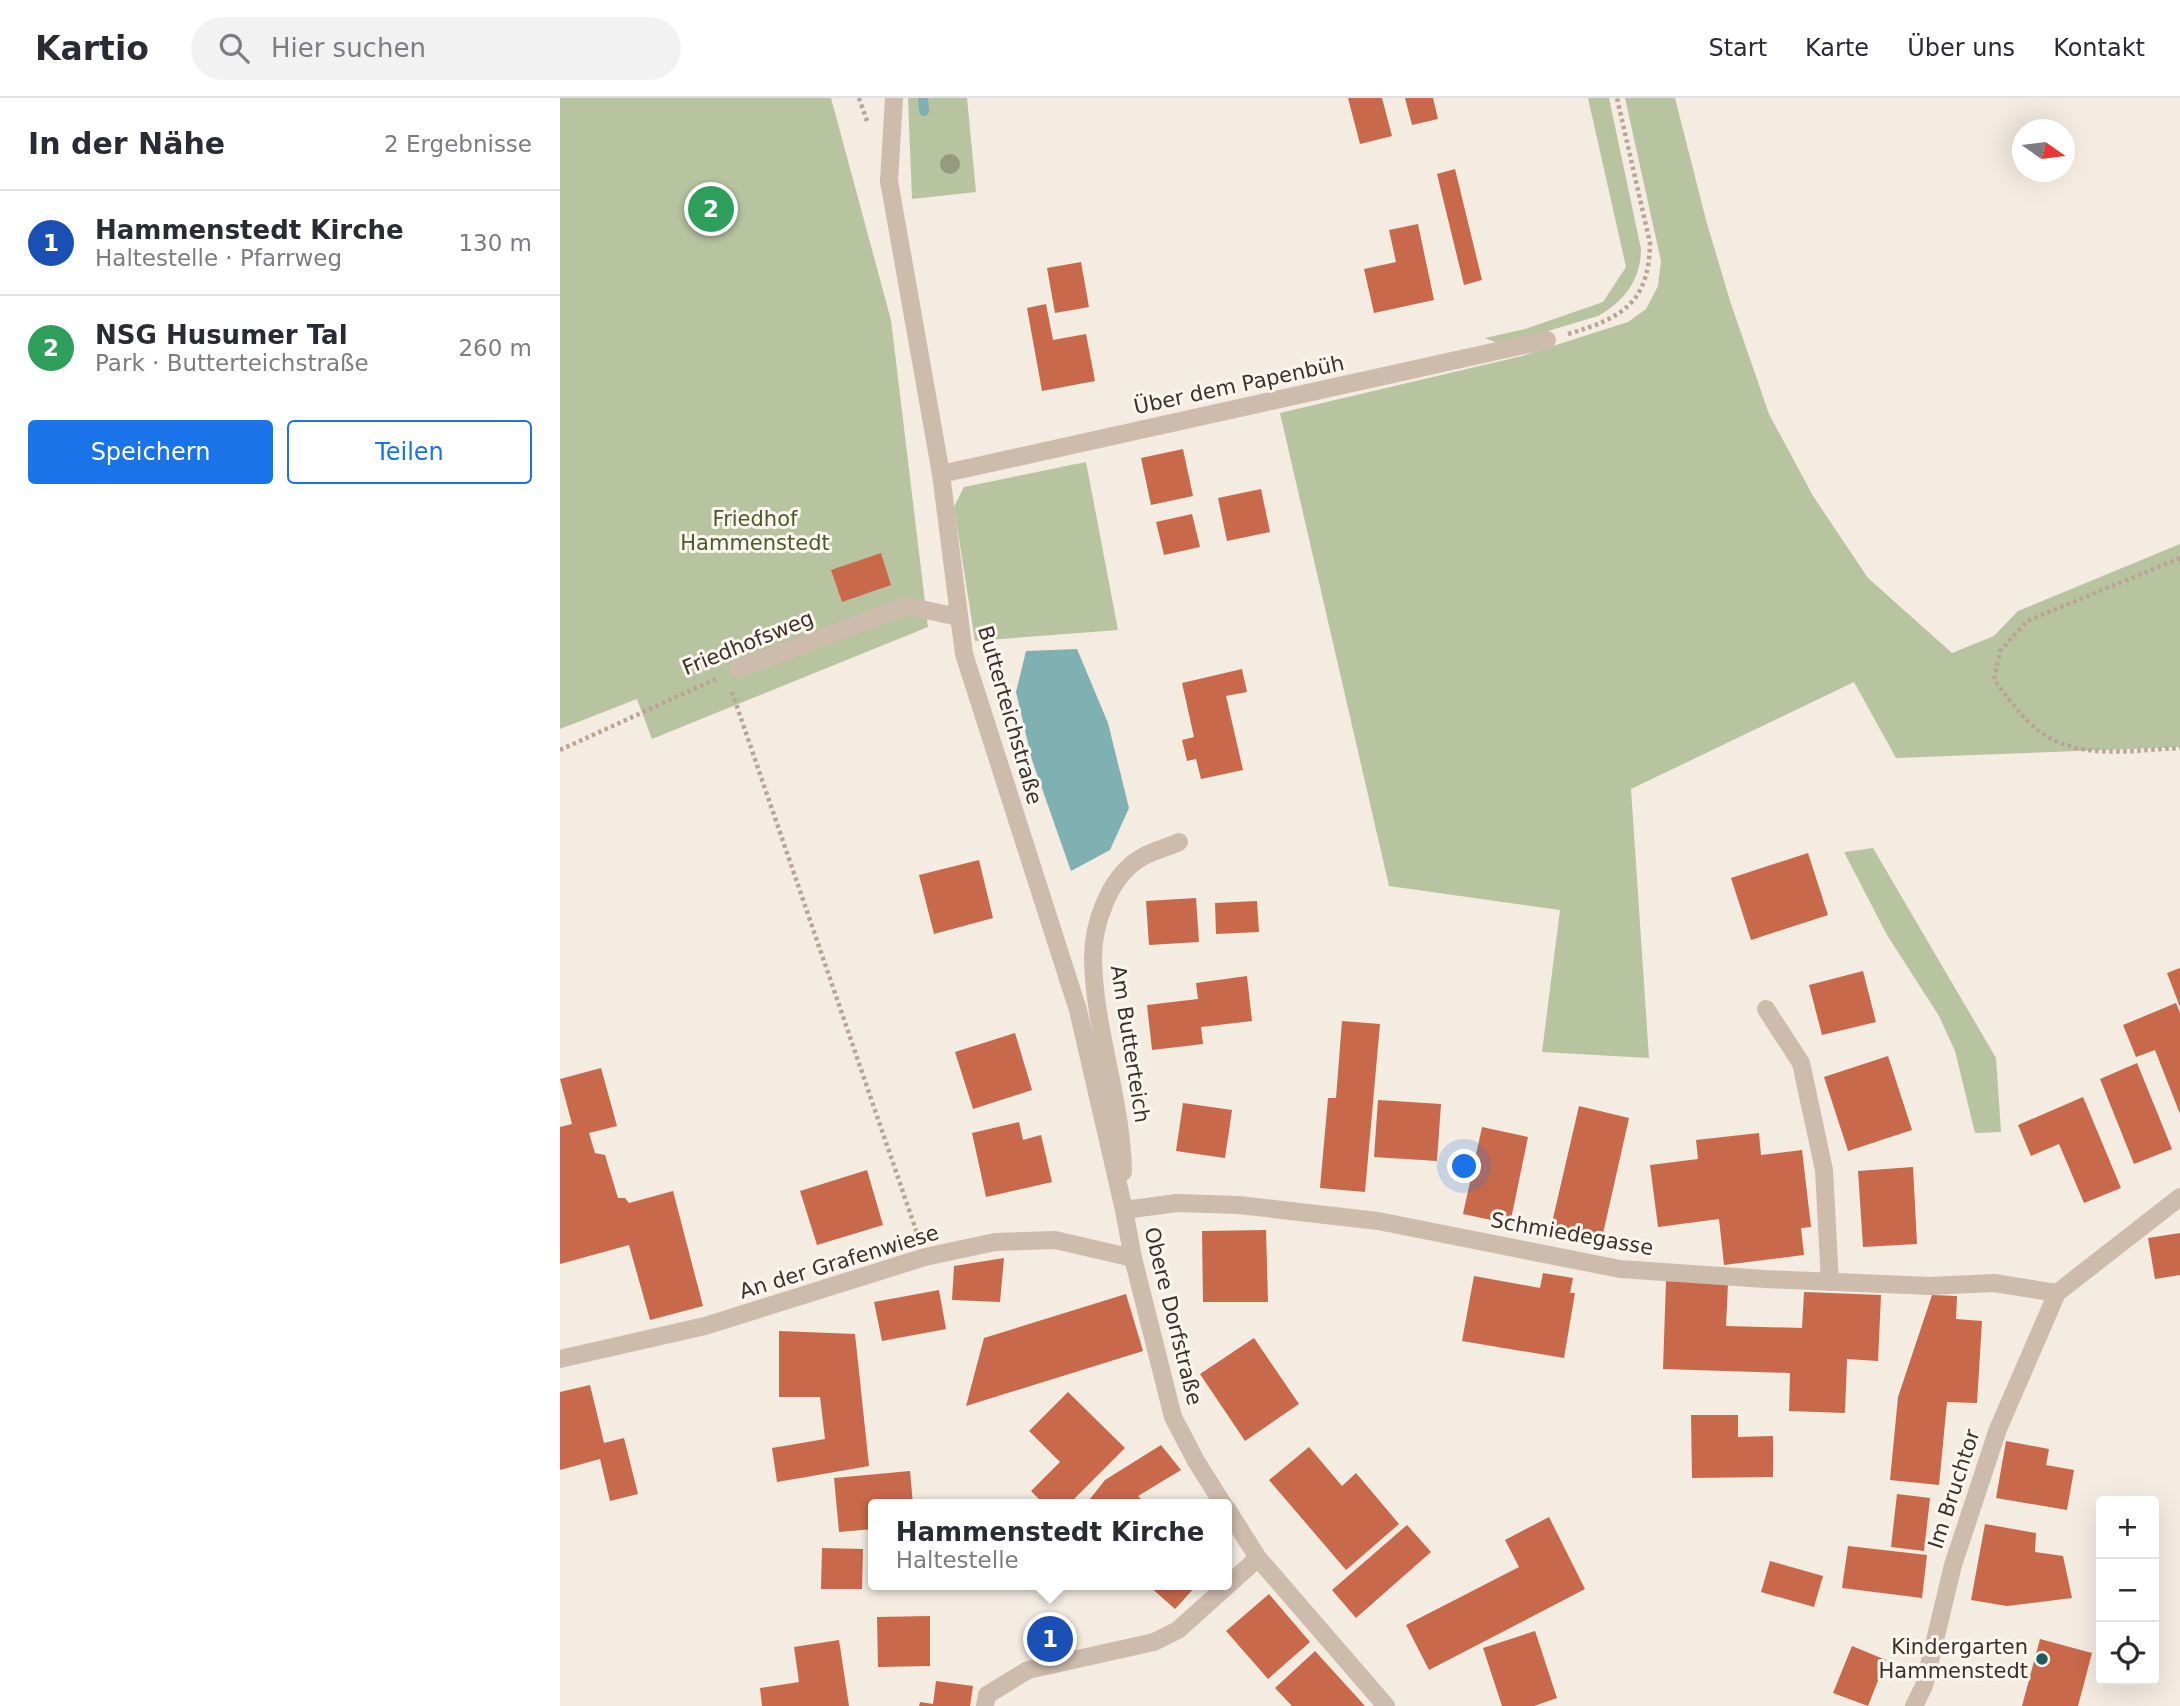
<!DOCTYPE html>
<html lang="de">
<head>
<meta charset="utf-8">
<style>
	body { margin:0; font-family:"DejaVu Sans",sans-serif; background:#f2f2f3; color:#2b2b33 }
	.controls { position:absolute; right:21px; bottom:21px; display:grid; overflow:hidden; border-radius:7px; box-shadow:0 7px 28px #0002 }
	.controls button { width:63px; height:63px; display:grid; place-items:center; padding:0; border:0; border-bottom:2px solid #e1e1e2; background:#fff; color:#2b2b33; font:35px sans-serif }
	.compass { position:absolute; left:1452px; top:21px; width:63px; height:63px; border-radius:50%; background:#fff; box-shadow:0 7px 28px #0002; rotate:104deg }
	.you { position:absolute; left:905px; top:1069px; width:24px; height:24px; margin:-18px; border:5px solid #fff; border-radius:50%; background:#1a73e8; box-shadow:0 0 0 10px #1a73e833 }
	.badge { display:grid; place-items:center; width:46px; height:46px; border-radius:50%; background:#1a73e8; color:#fff; font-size:23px; font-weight:700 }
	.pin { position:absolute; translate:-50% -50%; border:4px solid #fff; box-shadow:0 2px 7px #0006 }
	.popup { position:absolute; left:308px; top:1401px; width:364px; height:91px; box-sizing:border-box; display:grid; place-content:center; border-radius:7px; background:#fff; filter:drop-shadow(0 2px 5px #0005); font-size:23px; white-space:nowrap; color:#7c7c81 }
	.popup b { font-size:26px; color:#2b2b33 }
	.popup::after { content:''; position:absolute; left:50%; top:100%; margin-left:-14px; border:14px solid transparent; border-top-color:#fff }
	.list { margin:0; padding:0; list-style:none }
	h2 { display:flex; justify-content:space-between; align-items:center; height:91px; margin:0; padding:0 28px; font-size:30px }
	h2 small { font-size:23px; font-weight:400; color:#7c7c81 }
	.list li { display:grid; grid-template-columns:46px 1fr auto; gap:21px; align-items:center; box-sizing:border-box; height:105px; padding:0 28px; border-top:2px solid #e1e1e2 }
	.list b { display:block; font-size:26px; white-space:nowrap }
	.list p { margin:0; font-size:23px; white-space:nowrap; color:#7c7c81 }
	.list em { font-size:23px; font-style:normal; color:#7c7c81 }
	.actions { display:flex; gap:14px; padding:21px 28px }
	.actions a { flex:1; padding:16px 0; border:2px solid #1a73e8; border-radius:7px; text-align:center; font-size:24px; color:#1a73e8 }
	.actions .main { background:#1a73e8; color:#fff }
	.icon { flex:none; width:38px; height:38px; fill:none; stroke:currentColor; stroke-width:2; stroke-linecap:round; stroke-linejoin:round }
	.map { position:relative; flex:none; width:1620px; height:1608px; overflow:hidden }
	header { display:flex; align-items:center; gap:42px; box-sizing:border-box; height:98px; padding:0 35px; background:#fff; border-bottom:2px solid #e1e1e2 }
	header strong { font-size:33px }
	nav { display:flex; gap:38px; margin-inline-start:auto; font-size:24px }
	.search { width:490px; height:63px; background:#f2f2f3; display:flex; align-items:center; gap:18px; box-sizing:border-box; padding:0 24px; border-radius:38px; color:#7c7c81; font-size:26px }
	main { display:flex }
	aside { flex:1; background:#fff }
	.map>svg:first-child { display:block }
</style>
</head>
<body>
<header>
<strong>Kartio</strong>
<div class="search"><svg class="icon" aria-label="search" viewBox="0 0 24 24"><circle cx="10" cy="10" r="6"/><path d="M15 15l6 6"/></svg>Hier suchen</div>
<nav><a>Start</a><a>Karte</a><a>Über uns</a><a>Kontakt</a></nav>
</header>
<main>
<aside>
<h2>In der Nähe<small>2 Ergebnisse</small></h2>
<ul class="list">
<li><span class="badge" style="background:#1a4fb4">1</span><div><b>Hammenstedt Kirche</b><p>Haltestelle · Pfarrweg</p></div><em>130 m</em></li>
<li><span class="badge" style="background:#2e9e5b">2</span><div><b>NSG Husumer Tal</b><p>Park · Butterteichstraße</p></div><em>260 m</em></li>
</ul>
<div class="actions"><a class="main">Speichern</a><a>Teilen</a></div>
</aside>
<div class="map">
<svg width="1620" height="1608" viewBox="0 0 1620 1608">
	<rect width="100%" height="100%" fill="#f4ebe1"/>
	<g fill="#b8c4a0">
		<path d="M0,0H271L331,222L368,529L92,641L77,601L0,631Z"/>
		<path d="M348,0H407L416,94L352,101Z"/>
		<path d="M1028,0H1049L1081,151C1081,181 1064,204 1038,218L942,247L925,240L965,231L1043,204L1066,169Z"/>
		<path d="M1065,0H1115L1146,122L1170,203L1209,316L1253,398L1308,480L1392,555L1434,538L1458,513L1620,446V649L1336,660L1294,584L1071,691L1089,960L982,954L1000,812L829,788L720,315L962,258L1068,224L1086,211L1098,188L1101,163Z"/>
		<path d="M526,364L558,532L415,543L394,409L404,389Z"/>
		<path d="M1313,750L1436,960L1441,1034L1415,1035L1395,953L1379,918L1327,837L1284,754Z"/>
	</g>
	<path fill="#7fb0b2" d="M517,551L548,625L569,710L550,752L511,773L472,662L456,594L466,553Z"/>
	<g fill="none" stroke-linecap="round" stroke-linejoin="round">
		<path stroke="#7fb0b2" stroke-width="10" d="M363,0L364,13"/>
	</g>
	<g fill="#c8694b">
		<path d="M788,0H822L832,38L800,46Z"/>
		<path d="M845,0H873L878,21L852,27Z"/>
		<path d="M895,71L922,182L904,187L877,76Z"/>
		<path d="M858,126L874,202L814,215L804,171L836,164L829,132Z"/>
		<path d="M521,164L529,209L495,215L487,170Z"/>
		<path d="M486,206L493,242L526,236L535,283L482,293L467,210Z"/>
		<path d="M623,351L633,398L591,407L581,360Z"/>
		<path d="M701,391L710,434L667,443L658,400Z"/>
		<path d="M632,416L640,449L604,457L596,424Z"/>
		<path d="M321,455L331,487L282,504L271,472Z"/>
		<path d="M682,571L687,594L666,598L683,672L641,681L636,661L627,663L622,642L634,639L622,585Z"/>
		<path d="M1248,755L1268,817L1191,842L1171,780Z"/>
		<path d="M419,762L433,820L374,836L359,777Z"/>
		<path d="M636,800L639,844L589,847L586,803Z"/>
		<path d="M697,803L699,834L656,836L655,805Z"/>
		<path d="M1620,870V909L1607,875Z"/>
		<path d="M1303,873L1316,924L1262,937L1249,887Z"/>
		<path d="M687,878L692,923L641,929L643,946L592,952L587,907L638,901L636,885Z"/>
		<path d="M1616,905L1620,915V1016L1595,952L1576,959L1563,927Z"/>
		<path d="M782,923L820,926L805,1094L760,1090L768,1000H776Z"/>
		<path d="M455,935L472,992L413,1011L395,954Z"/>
		<path d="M1328,958L1352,1032L1288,1053L1264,979Z"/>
		<path d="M1577,965L1612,1051L1574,1066L1540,981Z"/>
		<path d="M41,970L57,1028L29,1035L35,1055L45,1057L58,1100H65L69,1105L113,1093L143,1208L90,1222L69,1147L0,1166V1029L12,1026L0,981Z"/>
		<path d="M1523,999L1561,1090L1524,1105L1499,1046L1471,1058L1458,1027Z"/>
		<path d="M818,1002L881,1006L877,1063L814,1059Z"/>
		<path d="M623,1005L672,1012L665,1060L616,1053Z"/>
		<path d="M1019,1008L1069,1020L1042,1140L991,1129Z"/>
		<path d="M459,1024L463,1042L481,1037L492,1084L426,1099L412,1035Z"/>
		<path d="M922,1029L968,1039L950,1126L903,1116Z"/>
		<path d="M1199,1035L1201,1057L1242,1052L1251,1129L1241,1130L1244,1157L1164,1167L1159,1121L1098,1129L1090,1067L1138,1061L1136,1042Z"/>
		<path d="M1353,1069L1357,1146L1303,1149L1298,1073Z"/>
		<path d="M307,1072L323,1127L257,1147L240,1093Z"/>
		<path d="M706,1132L708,1204H643L642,1133Z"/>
		<path d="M1620,1135V1177L1595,1181L1588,1140Z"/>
		<path d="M444,1160L440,1204L392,1202L394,1168Z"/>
		<path d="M983,1175L1013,1180L1010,1195H1015L1004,1260L902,1243L914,1178L980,1190Z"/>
		<path d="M1106,1183L1168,1185L1166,1228L1242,1230L1244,1194L1321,1197L1318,1263L1287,1261L1285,1315L1229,1313L1230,1275L1103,1271Z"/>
		<path d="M379,1192L386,1231L322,1243L314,1204Z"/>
		<path d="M566,1196L583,1253L406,1308L424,1240Z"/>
		<path d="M1372,1197L1397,1198L1396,1221L1422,1223L1417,1305L1387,1304L1379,1387L1330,1382L1338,1299Z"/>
		<path d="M219,1233L295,1236L309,1368L217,1384L212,1350L265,1341L260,1299H219Z"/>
		<path d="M694,1240L739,1306L685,1343L640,1276Z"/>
		<path d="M30,1287L44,1345L64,1340L78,1396L50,1403L40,1361L0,1372V1294Z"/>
		<path d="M508,1294L565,1350L509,1406H484L471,1393L500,1364L469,1333Z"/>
		<path d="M1131,1317H1178V1339L1213,1338V1379L1132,1380Z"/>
		<path d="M1446,1343L1489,1351L1486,1367L1514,1372L1507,1412L1436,1400Z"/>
		<path d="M601,1347L621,1372L578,1398L586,1406H526L545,1382Z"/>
		<path d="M749,1349L782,1388L796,1375L839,1426L786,1472L709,1382Z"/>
		<path d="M350,1373L353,1406H313V1431L279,1434L274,1380Z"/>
		<path d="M1337,1396L1370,1400L1364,1453L1331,1449Z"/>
		<path d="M989,1419L1025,1491L869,1572L846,1527L959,1469L945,1442Z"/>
		<path d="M1425,1426L1476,1435L1475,1454L1503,1458L1512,1500L1447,1508L1411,1502Z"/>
		<path d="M847,1427L871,1454L796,1520L772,1492Z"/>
		<path d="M1288,1448L1367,1457L1362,1500L1282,1490Z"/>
		<path d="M262,1450L303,1451L302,1491H261Z"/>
		<path d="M1210,1463L1263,1478L1254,1509L1201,1494Z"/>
		<path d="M588,1487H637L615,1511Z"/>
		<path d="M709,1496L750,1544L708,1581L666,1533Z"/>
		<path d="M370,1518V1568L318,1569L317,1519Z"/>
		<path d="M975,1533L997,1600L974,1608H942L923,1550Z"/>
		<path d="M1480,1541L1532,1555L1518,1608H1462Z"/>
		<path d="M279,1542L289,1608H202L200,1590L239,1584L234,1549Z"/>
		<path d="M1292,1548L1326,1562L1308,1608L1273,1595Z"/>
		<path d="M755,1553L805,1608H732L715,1590Z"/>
		<path d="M376,1583L413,1588L410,1608H359L360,1604L373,1606Z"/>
	</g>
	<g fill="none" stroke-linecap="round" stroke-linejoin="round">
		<g stroke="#b9a596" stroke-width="4.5" stroke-dasharray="3.5 3.5" stroke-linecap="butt">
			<path d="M299,0L307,23"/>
			<path d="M1008,236C1062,220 1089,205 1090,145L1057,0"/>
			<path d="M1620,460L1467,523L1440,553L1434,582C1447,598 1458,615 1473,628C1512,664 1572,652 1620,650"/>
			<path d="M172,594L358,1138"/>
			<path d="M0,652L158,580"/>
		</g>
		<path stroke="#cdbbac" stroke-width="18" d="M329,83L334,0"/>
		<g stroke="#cdbbac" stroke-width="18">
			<path d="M329,83L381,376L404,556L518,912L564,1112L573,1160L613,1319L636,1363L663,1406"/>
			<path d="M381,376L987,242"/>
			<path d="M178,571L347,508L398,519"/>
			<path d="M1206,911L1241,965L1264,1072L1270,1184"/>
			<path d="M563,1074C562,1002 534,932 533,860C533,826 549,780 579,761C591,753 606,750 619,744"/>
			<path d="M564,1112L617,1105L679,1107L818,1123L1060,1171L1205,1181L1370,1188L1434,1185L1497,1195"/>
			<path d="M0,1261L145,1228L365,1159L435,1144L495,1142L573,1160"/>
			<path d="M667,1411L698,1460L826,1608"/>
			<path d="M425,1608L427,1597L468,1572L594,1544L618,1532L698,1460"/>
			<path d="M1354,1608L1364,1588L1393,1467L1438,1331L1497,1195L1620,1099"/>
		</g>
	</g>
	<circle fill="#969b7f" cx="390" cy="66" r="10"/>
	<circle fill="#1f5a5e" stroke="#fbf5ee" stroke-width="2.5" cx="1482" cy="1561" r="7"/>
	<g text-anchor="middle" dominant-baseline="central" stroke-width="6" stroke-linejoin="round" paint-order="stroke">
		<g font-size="21" fill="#3b302b" stroke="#fbf5ee">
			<text transform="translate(679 287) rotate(-12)">Über dem Papenbüh</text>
			<text transform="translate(188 545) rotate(-22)">Friedhofsweg</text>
			<text transform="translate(450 617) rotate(74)">Butterteichstraße</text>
			<text transform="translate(570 946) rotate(81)">Am Butterteich</text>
			<text transform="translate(1012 1136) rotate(10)">Schmiedegasse</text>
			<text transform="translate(279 1164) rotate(-17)">An der Grafenwiese</text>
			<text transform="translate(613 1218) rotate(76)">Obere Dorfstraße</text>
			<text transform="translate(1394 1391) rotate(-72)">Im Bruchtor</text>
		</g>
		<g font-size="21" fill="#4a5a2e" stroke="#fbf5ee">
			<text x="195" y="421">Friedhof<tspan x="195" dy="24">Hammenstedt</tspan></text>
		</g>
		<g font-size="21" fill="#3b302b" stroke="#fbf5ee" text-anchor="end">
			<text x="1468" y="1549">Kindergarten<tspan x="1468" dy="24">Hammenstedt</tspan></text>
		</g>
	</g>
</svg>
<div class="controls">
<button>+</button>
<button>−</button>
<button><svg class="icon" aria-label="locate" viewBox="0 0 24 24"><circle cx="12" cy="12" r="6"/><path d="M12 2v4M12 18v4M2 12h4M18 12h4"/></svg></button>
</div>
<svg class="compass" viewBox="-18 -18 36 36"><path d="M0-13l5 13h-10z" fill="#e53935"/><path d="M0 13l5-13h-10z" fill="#7c7c81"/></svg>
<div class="you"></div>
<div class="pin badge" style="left:490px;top:1541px;background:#1a4fb4">1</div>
<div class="popup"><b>Hammenstedt Kirche</b>Haltestelle</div>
<div class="pin badge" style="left:151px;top:111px;background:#2e9e5b">2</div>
</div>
</main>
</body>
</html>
